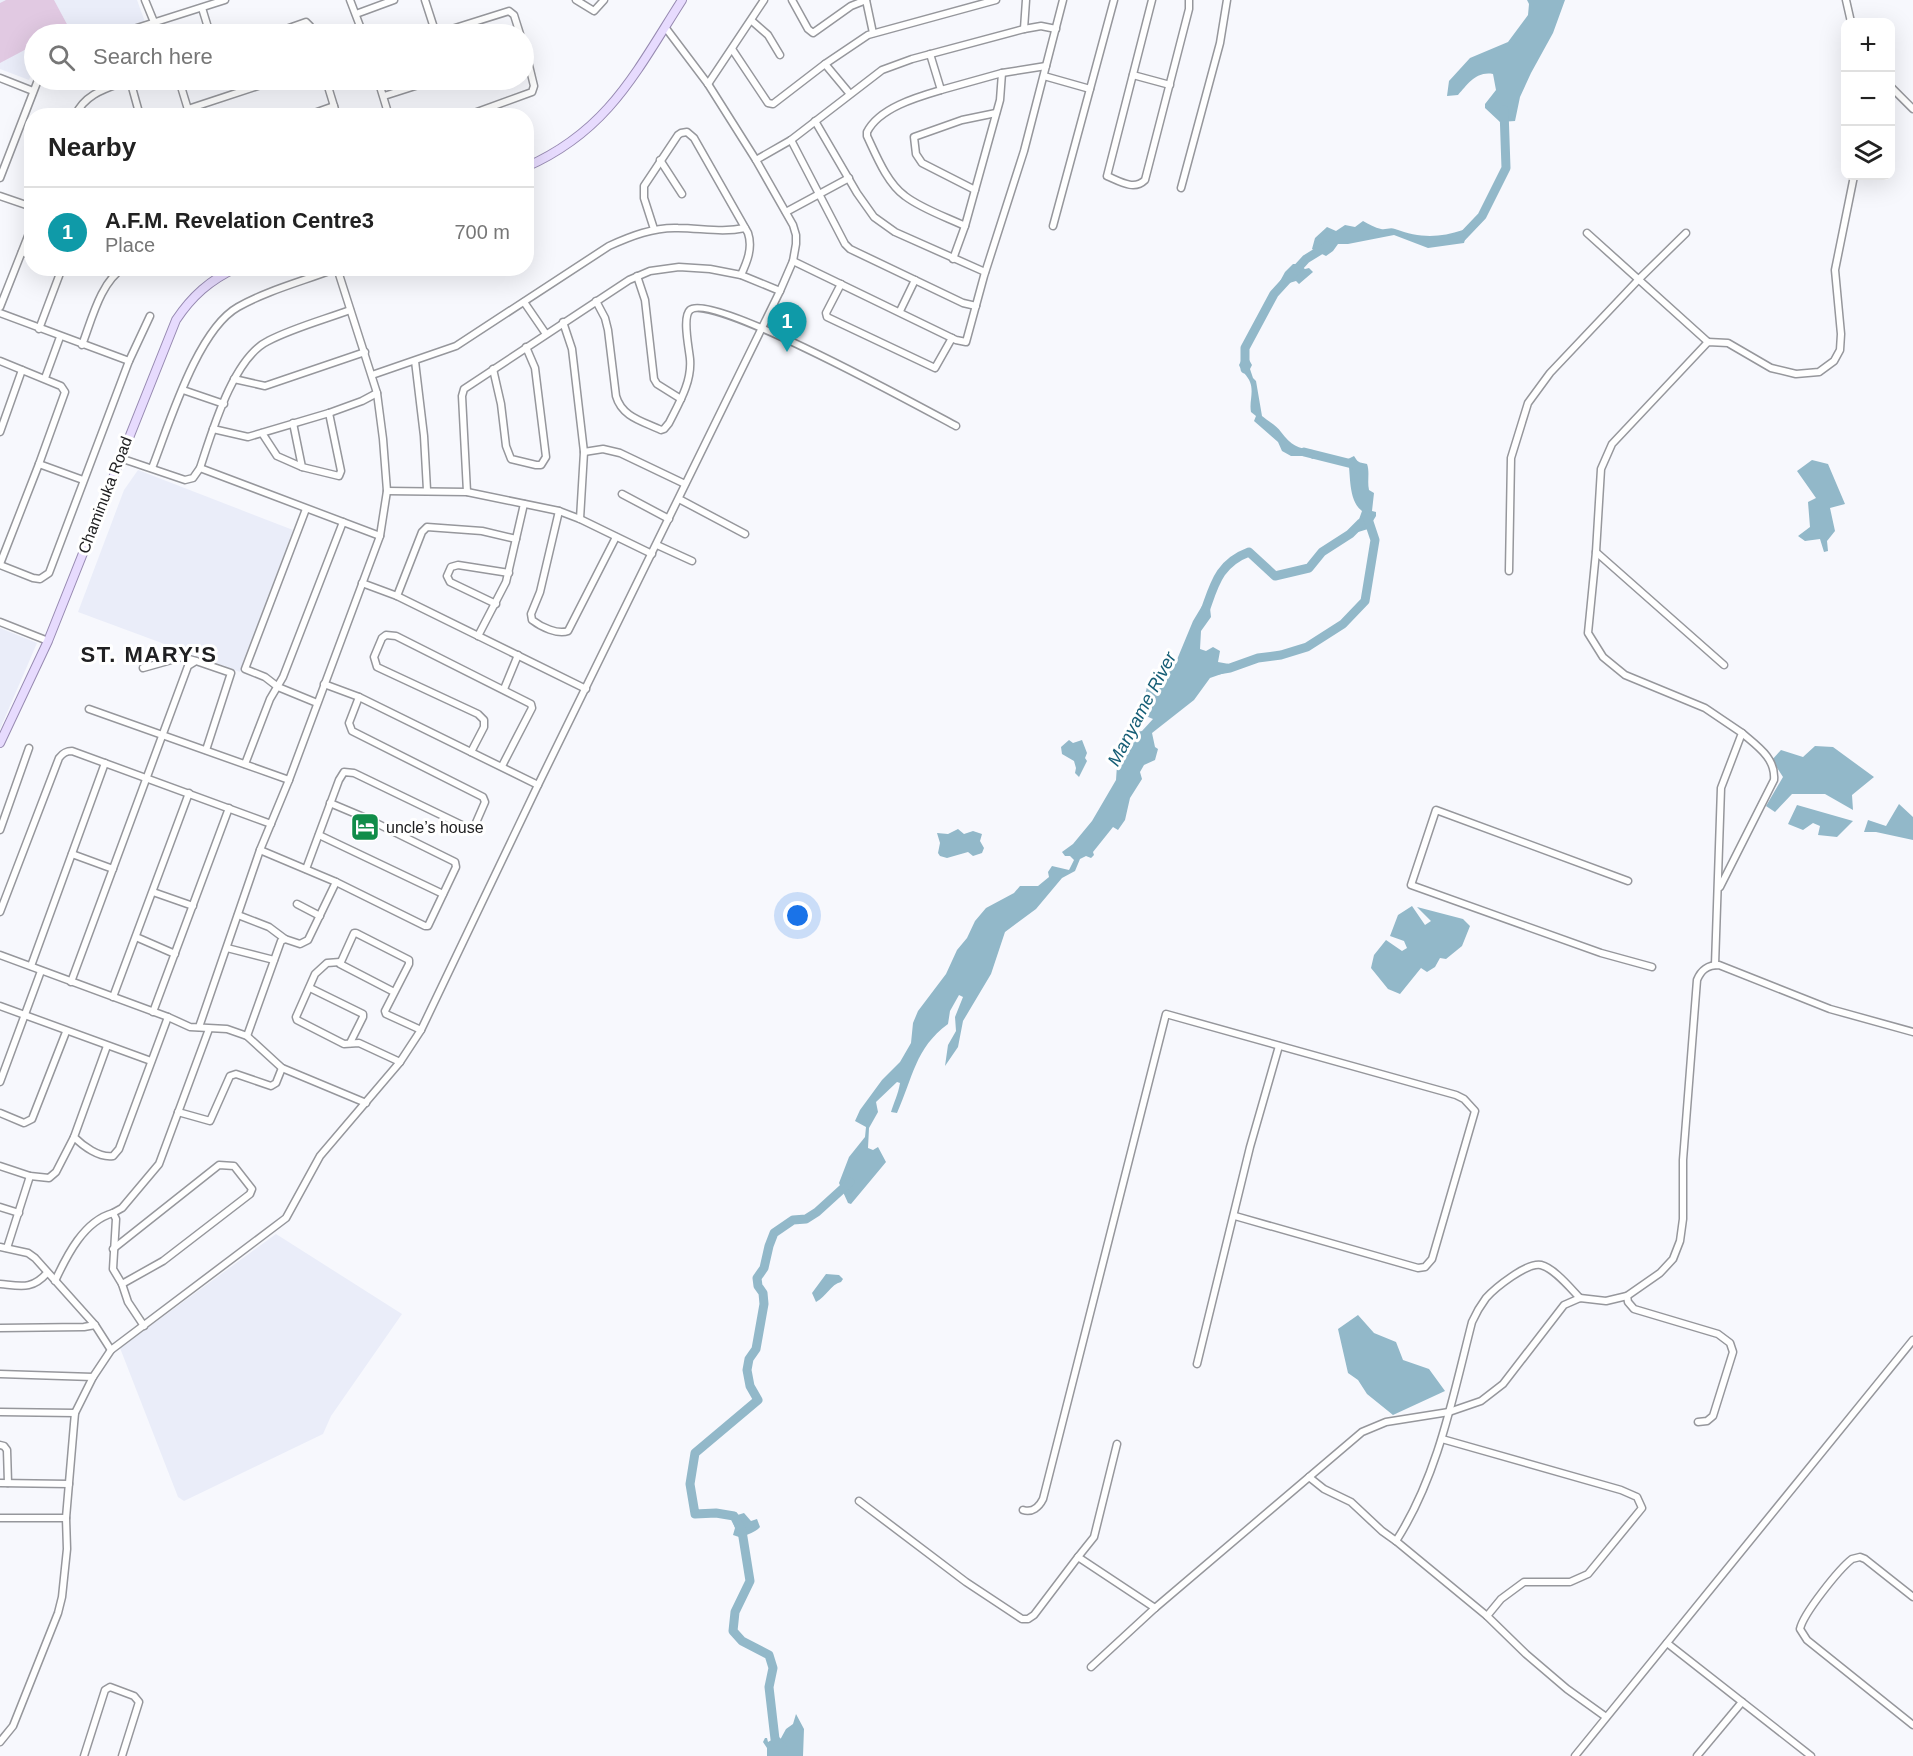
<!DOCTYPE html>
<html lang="en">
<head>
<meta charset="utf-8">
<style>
	body { margin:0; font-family:Helvetica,sans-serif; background:#f6f6f6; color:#222 }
	.controls { position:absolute; right:18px; top:18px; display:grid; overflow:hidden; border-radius:12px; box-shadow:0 6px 24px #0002 }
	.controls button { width:54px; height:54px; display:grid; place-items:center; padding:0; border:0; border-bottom:2px solid #e0e0e0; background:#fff; color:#222; font:30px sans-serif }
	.you { position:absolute; left:798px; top:916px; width:21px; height:21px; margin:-15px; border:4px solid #fff; border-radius:50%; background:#1a73e8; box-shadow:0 0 0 9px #1a73e833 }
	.badge { display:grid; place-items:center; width:39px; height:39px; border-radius:50%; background:#118d49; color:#fff; font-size:20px; font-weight:700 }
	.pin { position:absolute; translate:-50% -50px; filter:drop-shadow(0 2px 3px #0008) }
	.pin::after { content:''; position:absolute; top:32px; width:21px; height:18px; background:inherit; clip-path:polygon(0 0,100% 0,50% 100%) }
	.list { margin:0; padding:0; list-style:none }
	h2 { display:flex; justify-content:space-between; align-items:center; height:78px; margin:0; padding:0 24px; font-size:26px }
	h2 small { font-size:20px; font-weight:400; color:#767676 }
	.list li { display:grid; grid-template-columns:39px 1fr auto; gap:18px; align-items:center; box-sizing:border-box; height:90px; padding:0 24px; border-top:2px solid #e0e0e0 }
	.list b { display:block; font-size:22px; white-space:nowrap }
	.list p { margin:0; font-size:20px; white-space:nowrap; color:#767676 }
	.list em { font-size:20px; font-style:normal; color:#767676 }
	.icon { flex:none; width:33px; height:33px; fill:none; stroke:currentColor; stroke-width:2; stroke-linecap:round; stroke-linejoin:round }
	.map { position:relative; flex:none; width:1913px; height:1756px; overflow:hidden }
	.search { position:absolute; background:#fff; box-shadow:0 6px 24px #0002; left:24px; top:24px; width:510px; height:66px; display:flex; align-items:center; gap:15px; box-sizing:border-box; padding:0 21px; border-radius:33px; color:#767676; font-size:22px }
	.panel { position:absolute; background:#fff; box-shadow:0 6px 24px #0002; left:24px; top:108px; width:510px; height:168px; border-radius:24px }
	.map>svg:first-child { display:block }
</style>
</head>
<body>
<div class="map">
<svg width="1913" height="1756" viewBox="0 0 1913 1756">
	<rect width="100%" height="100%" fill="#f7f8fd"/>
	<g fill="#eaedf9">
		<path d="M0,0H137L145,22L104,34H34V68L29,80L0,69Z"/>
		<path d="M138,470L293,530L240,672L78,612L124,490Z"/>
		<path d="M0,628L37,643L0,729Z"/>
		<path d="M276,1234L402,1314L331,1416L323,1434L184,1501L178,1497L120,1348Z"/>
	</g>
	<path fill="#e1c9e2" d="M6,0H54L69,28L56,34H34V45L0,63V3Z"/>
	<g fill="#92b8c9">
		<path d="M1527,0H1565L1553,33L1531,73L1520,97L1515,121L1500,122L1485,108V104L1496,90L1493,74C1476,71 1468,84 1458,95L1447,96L1449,81L1470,58L1508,42L1528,15L1529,4Z"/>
		<path d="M1363,221C1369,224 1375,228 1381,229C1386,230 1390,227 1395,229C1419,238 1439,238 1463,230L1466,236L1464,243L1428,248L1394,235L1348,244H1338L1333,251L1326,256L1312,249L1315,238L1327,227L1336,231L1345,225L1355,227Z"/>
		<path d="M1293,264H1298L1305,269L1309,268L1313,272L1299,284L1296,281L1286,284L1281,289L1278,285L1285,272Z"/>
		<path d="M1243,357L1248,358L1252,365L1250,369L1253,378L1256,381L1262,416C1268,421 1277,426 1281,432C1291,445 1298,449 1313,450L1317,457L1312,459L1310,456H1291L1282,451L1278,442L1254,421L1256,416L1251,412C1249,402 1254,392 1250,382C1248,376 1241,371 1239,365Z"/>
		<path d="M1354,456L1358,462L1367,464C1370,472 1367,481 1369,490L1374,493L1372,511L1376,512V516L1368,529L1355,533L1352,530L1357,525L1362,511C1348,500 1351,476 1348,459Z"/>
		<path d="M1812,460L1828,464L1845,504L1830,508L1835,531L1827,541L1828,551L1824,552L1820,539L1805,541L1798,536L1810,527L1808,502L1816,498L1797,471Z"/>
		<path d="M1202,606L1210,608L1211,617L1201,631L1200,649L1206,651L1213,647L1220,651L1218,662L1229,664L1230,671L1210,678L1194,700L1152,733L1155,747L1158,749L1155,760L1144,765L1140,772L1142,779L1130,798L1125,820L1118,830L1113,827L1093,852L1094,855L1091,858L1086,856L1080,859L1075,871L1062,878L1036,909L1005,932L991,974L963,1021L958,1047L945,1066L948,1045L956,1031L955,1017L963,997L959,995L950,1011L948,1024C915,1048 913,1078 897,1113L891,1112C894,1102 898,1095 900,1083L897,1082L876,1102L878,1112L869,1128L868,1148L873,1150L878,1147L886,1162L851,1204L848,1203L839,1183L849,1157L865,1137L866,1127L855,1121L860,1110L882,1080L900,1062L911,1043L913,1023L918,1011L946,974L957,950L967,938L975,921L986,908L1014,893L1020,886H1038L1049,877L1048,872L1052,866L1069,870L1074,860L1070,856H1065L1062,852L1073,844L1092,821L1116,780L1117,765L1136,732L1142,731L1153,719L1141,714L1148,682L1153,672L1176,662L1193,621Z"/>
		<path d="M1069,740L1073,743L1082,740L1087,753L1085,758L1087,761L1079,777L1075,773L1076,768L1074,761L1062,754L1061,747Z"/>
		<path d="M1815,746L1833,747L1874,777L1852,795L1853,810L1825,794H1792L1775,812L1766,806L1783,777L1772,760L1781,750L1803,757Z"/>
		<path d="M1899,804L1913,817V840L1876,832H1864L1868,820L1886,826Z"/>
		<path d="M1797,805L1853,821L1837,837L1818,835L1820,826L1813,823L1803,830L1788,824Z"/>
		<path d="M958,829L964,834L973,831L982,834L980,841L984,848L982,853L973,856L968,852L947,858L940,856L938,853L940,843L937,833L948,834Z"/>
		<path d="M1412,906L1425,925L1431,921L1417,907L1463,919L1470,926L1462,946L1446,959L1440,958L1435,967L1427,972L1421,968L1400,994L1388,989L1371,968L1374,955L1386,940L1402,951L1407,948L1404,941L1390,936L1398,915Z"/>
		<path d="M826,1274L839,1275L843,1279L841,1282C831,1284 826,1297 816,1302L812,1293Z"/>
		<path d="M1358,1315L1374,1333L1396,1342L1403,1360L1429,1369L1445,1391L1393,1415L1367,1394L1358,1380L1348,1373L1338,1329Z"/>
		<path d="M744,1513L751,1521L757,1519L760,1527C755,1533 748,1533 742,1538L733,1535L735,1528L731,1517Z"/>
		<path d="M796,1714L804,1729L803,1756H767V1748L763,1742L765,1738H767L768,1742L773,1739L780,1740L786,1729L793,1724Z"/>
	</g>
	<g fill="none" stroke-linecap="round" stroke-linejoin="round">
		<g stroke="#92b8c9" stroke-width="9">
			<path d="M1455,238L1462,237L1482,216L1506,168L1504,110"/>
			<path d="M1245,369V348L1274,294L1306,259L1327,246"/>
			<path d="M1304,452L1356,465L1357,469"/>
			<path d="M1203,616C1214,587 1217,564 1249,552L1275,576L1309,568L1322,552L1350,534L1361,523"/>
			<path d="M1218,670L1230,668L1258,658L1281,655L1307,647L1343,624L1365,601L1375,540L1367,516"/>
			<path d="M783,1756L782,1747L775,1739L769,1687L773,1668L769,1655L742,1641L733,1631L735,1612L750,1581L742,1531L734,1516L716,1513L695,1514L690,1484L695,1453L758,1400L750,1386L747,1370L749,1359L756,1349L764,1304L763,1293L758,1286L757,1278L764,1268L769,1246L774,1233L793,1220L806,1219L817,1212L850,1182"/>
		</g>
		<g stroke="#96979c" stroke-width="9">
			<g id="minor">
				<path d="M145,0L154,22"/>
				<path d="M350,0L363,34"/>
				<path d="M425,0L436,34"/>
				<path d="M576,0L594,11L604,0"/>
				<path d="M792,0L808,29L813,33L851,6L866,0"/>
				<path d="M866,0L873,33"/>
				<path d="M1152,0L1107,176C1119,181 1134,191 1145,180L1189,9V0"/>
				<path d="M1846,0L1851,22"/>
				<path d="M202,8L210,34"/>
				<path d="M356,14L394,0"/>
				<path d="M752,21L768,35L780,55"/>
				<path d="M1024,29L1026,0"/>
				<path d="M118,34L225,0"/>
				<path d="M272,34L306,22L310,26L313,34"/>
				<path d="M436,34L509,11L514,15L520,34"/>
				<path d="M732,49L768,103L773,104L825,64L868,35L996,0"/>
				<path d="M930,54L941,90C917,97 879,108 867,132V136C876,155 887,183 905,196C922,209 946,217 965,226"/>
				<path d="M825,64L850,94"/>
				<path d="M1133,75L1170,85"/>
				<path d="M1044,76L1090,89L1114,0"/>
				<path d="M0,78L33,91"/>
				<path d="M130,80L140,116"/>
				<path d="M179,80L190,116"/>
				<path d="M326,80L337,116"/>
				<path d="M378,80L389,116"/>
				<path d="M708,84L764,0"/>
				<path d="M1890,86L1913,109"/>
				<path d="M941,90L1002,73L1046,66"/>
				<path d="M384,96L434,80"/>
				<path d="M188,109L276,80"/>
				<path d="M75,116C85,93 108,88 129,80"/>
				<path d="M306,116L334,106"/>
				<path d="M466,116L532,92L534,86L525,49"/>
				<path d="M815,121L857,193L874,217L895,232L985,272"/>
				<path d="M791,140L845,244L850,249L963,303L976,306"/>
				<path d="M660,160L682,194"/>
				<path d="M756,160L791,140L882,70L912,59L1024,29L1041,26L1056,29"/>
				<path d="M0,178L38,80"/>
				<path d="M1181,188L1220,43L1227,0"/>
				<path d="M975,190L922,163L916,154L914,137L962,120L996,113"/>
				<path d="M0,196L32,207"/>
				<path d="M786,212L849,178"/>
				<path d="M1053,226L1090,89"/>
				<path d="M654,229L644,198V186L678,135L681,133L687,132L694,138L748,233C753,248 747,262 741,275"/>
				<path d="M1587,233L1708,342"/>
				<path d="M22,252L32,256"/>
				<path d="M953,259L965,226L1000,100L1002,73"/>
				<path d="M793,261L956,340L966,342L984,276L1024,151L1063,0"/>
				<path d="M637,276L645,300L654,379L657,384L681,399"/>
				<path d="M841,284L826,313L827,317L935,368L952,338"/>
				<path d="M596,301L605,318L608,330L616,396C622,417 642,421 661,430L664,429L669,423C679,403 692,382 690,359C689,348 682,317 690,310C710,291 924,409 956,426"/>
				<path d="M524,302L546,334"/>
				<path d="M0,307L32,226"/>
				<path d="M900,311L915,280"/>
				<path d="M0,313L129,361"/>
				<path d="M563,322L572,349L584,452L580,519"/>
				<path d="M39,329L62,268"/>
				<path d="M82,345C91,322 101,280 124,268"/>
				<path d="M0,361L61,386L65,392L39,464L0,564"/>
				<path d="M415,361L424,436L427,490"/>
				<path d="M493,369L501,404L506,446L511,459L536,465H541L546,457L535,368L526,347"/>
				<path d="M372,375L456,346L609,246C631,236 654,227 678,228C701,228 722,233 745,228"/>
				<path d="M45,378L60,337"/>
				<path d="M234,379L265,386L365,352"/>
				<path d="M183,390L224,404"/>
				<path d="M293,423L302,467L339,476L341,471L329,413"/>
				<path d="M213,429L248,437L329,413L362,401L377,393"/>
				<path d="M0,432L22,370"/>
				<path d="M262,433L277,456L302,467"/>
				<path d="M584,452L603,449L620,453L685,484"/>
				<path d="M120,458L185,480L193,478L200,468C212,432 233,358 268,341C293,328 323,320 350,310"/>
				<path d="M39,464L83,480"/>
				<path d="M152,468C169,425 197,330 238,307C268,290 304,281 337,268"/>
				<path d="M200,468L380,536"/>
				<path d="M387,491L467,492L559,511L580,519L652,554"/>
				<path d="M467,492L462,396L464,389L629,280L650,271L679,267L710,269L741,275L780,291"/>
				<path d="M622,494L669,519"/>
				<path d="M679,499L745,534"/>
				<path d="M306,509L245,669L265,677L278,687L317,703"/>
				<path d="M559,511L540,592L531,614L532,620C541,627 558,635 568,631L616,537"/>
				<path d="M657,545L692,561"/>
				<path d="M1596,552L1724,665"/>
				<path d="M0,565L33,578L40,579L49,573L129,361L150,316"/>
				<path d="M1509,571L1511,458L1528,403L1550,373L1639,279L1686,233"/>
				<path d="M362,583L397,596L586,689"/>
				<path d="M397,596L422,532L427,527L482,531L516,539"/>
				<path d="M496,604L450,582L447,576L451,567L458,565L509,573"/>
				<path d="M0,622L48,641"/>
				<path d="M478,636L506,582L524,504"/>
				<path d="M143,668L182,657L196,661"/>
				<path d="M324,684L359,697L538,785"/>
				<path d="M504,689L518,655"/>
				<path d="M89,709L289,780"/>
				<path d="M471,752L484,727V720L478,714L377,667L374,657L382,638L386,635L396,636L531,704L532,708L502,766"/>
				<path d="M245,764L270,699L283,677L343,522"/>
				<path d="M0,830L29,748"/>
				<path d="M319,835L443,894"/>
				<path d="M260,850L336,882L425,926H428L456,867L455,862L368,819L330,803"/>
				<path d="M72,854L113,869"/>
				<path d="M306,869L339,780L344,772L354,773L468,828L475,825L485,802L483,797L352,731L349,723L359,697"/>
				<path d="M1628,881L1436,810L1411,885L1601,953L1652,967"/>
				<path d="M1720,887L1774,780C1776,758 1757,746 1742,733"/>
				<path d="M153,892L193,906"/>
				<path d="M297,904L320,916"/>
				<path d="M0,912L59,758C63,753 66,751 72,751L271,824"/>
				<path d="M238,915L269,927L285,939"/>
				<path d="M136,937L175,954"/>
				<path d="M227,948L274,960"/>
				<path d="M0,955L168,1017L190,1027L227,1029L247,1036L282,1068L366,1103"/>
				<path d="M340,962L327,963L315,974L296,1017L297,1020L344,1044L359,1043L400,1062"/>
				<path d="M1715,965L1721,788L1742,733L1705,708L1625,675L1603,657L1588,633L1596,552L1601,469L1612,444L1708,342L1728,343L1771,368L1796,374L1819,372L1834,361L1840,350L1841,334L1835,270L1854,176"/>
				<path d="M31,966L105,763"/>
				<path d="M71,982L188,666L196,661L231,673L206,750"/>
				<path d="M310,988L363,1014V1017L350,1043"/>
				<path d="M394,992L340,964L354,933H356L409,960V964L385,1011L386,1014L421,1030"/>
				<path d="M113,997L189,793"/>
				<path d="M0,1006L151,1061"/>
				<path d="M153,1012L229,808"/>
				<path d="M199,1027L260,850L289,780L380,536L387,491L383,439L377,393L337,268"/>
				<path d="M247,1036L281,941L285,939L300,944L308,940L336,882"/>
				<path d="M107,1046L74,1137C83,1146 99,1158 113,1156L119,1149L168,1017"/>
				<path d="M0,1082L41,971"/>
				<path d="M178,1112L210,1121L230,1076L236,1074L271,1086L276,1083L282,1068"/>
				<path d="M0,1113L24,1123L32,1119L66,1032"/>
				<path d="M0,1166L30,1176L49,1178L56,1172L74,1137"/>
				<path d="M0,1207L19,1213"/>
				<path d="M113,1213L122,1208L159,1164L209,1029"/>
				<path d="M0,1247L28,1253L35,1258L95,1325L111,1350L286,1218L320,1156L400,1062L421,1030L538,785L780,291L793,261L796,244V235L793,225L756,160L708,84L665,27"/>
				<path d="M7,1248L30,1176"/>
				<path d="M113,1249L219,1165L234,1166L252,1189L250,1194L163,1261L122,1284"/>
				<path d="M55,1281C67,1255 84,1221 113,1213L116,1219L113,1269L122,1284L128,1302L144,1326"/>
				<path d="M0,1284C21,1286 32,1290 47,1273"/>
				<path d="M1627,1296L1628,1302L1634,1309L1718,1334L1730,1343L1733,1352L1713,1416L1707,1421L1698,1422"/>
				<path d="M1580,1298C1571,1289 1554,1268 1541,1265C1527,1262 1495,1288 1486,1298C1480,1306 1476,1313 1472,1322C1453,1396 1438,1476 1396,1541L1487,1616L1526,1654L1567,1689L1606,1717"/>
				<path d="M0,1328L84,1327L95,1325"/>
				<path d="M1197,1364L1250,1147L1279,1046"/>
				<path d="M0,1374L93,1377L111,1350"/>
				<path d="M0,1412L75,1413"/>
				<path d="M1442,1439L1621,1490L1637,1497L1642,1508L1588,1574L1570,1582H1524L1501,1599L1487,1616"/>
				<path d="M0,1445L4,1446L7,1450L8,1483"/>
				<path d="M1309,1477L1324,1489L1351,1502L1382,1531L1396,1541"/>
				<path d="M0,1483L69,1484"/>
				<path d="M859,1501L966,1582L1022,1619H1028L1034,1615L1078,1557L1155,1608"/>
				<path d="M1023,1510C1032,1513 1039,1507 1043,1499L1166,1014L1456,1095L1464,1099L1475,1111L1432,1259L1425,1267L1418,1268L1235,1216"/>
				<path d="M0,1518H66"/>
				<path d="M1078,1557L1094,1537L1117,1444"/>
				<path d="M1913,1597L1865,1559L1860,1557L1852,1559C1839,1569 1803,1614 1800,1629L1807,1640L1913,1725"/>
				<path d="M1667,1643L1811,1756"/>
				<path d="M1091,1667L1155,1608L1362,1432L1386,1422L1449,1412L1481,1401L1503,1384L1564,1305L1580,1298L1606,1301L1627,1296L1660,1273L1673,1259L1680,1241L1683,1219V1160L1697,980C1701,970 1707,965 1719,965L1830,1009L1913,1032"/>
				<path d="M0,1742L13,1726L58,1613L62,1597L67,1549L66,1518L74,1424L75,1413L93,1377"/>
				<path d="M84,1756L105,1690L110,1687L134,1696L139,1702L122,1756"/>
				<path d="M1575,1756L1913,1340"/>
				<path d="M1697,1756L1742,1702"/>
			</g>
		</g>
		<g stroke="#978ab1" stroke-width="10">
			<g id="major">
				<path d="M526,167C608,131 636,72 682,0"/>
				<path d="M0,743L48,641L176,320C192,296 210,280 236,268"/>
			</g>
		</g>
		<use href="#minor" stroke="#fff" stroke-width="6"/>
		<use href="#major" stroke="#e7dbfe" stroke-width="8"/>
	</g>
	<defs>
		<g id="hotel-square" transform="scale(1.5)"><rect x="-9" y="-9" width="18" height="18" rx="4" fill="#118d49" stroke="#fff"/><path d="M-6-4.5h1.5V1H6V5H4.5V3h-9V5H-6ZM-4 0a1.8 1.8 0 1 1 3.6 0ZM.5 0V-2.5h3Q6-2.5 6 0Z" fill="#fff"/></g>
	</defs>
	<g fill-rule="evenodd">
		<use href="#hotel-square" x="365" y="827"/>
	</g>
	<g text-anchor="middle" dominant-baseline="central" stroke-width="6" stroke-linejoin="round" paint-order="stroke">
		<g font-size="16" fill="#202022" stroke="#fff">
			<text transform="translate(105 495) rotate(-69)">Chaminuka Road</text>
		</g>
		<g font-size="16" fill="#202022" stroke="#fff" text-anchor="start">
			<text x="386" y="827">uncle’s house</text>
		</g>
		<g font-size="18" font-style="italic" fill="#165e76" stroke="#fff">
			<text transform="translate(1142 709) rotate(-62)">Manyame River</text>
		</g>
		<g font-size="22" font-weight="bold" letter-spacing="1.5" fill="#202022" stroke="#fff">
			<text x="149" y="654">ST. MARY'S</text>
		</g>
	</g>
</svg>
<div class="controls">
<button>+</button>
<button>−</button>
<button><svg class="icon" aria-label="layers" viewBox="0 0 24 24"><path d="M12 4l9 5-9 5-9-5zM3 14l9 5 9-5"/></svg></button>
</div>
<div class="you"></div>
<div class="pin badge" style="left:787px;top:352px;background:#0f9aa8">1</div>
<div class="search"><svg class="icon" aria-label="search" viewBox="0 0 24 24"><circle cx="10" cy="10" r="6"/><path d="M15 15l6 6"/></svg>Search here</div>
<section class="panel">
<h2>Nearby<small></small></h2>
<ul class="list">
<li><span class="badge" style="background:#0f9aa8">1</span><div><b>A.F.M. Revelation Centre3</b><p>Place</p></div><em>700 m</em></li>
</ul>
</section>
</div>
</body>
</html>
